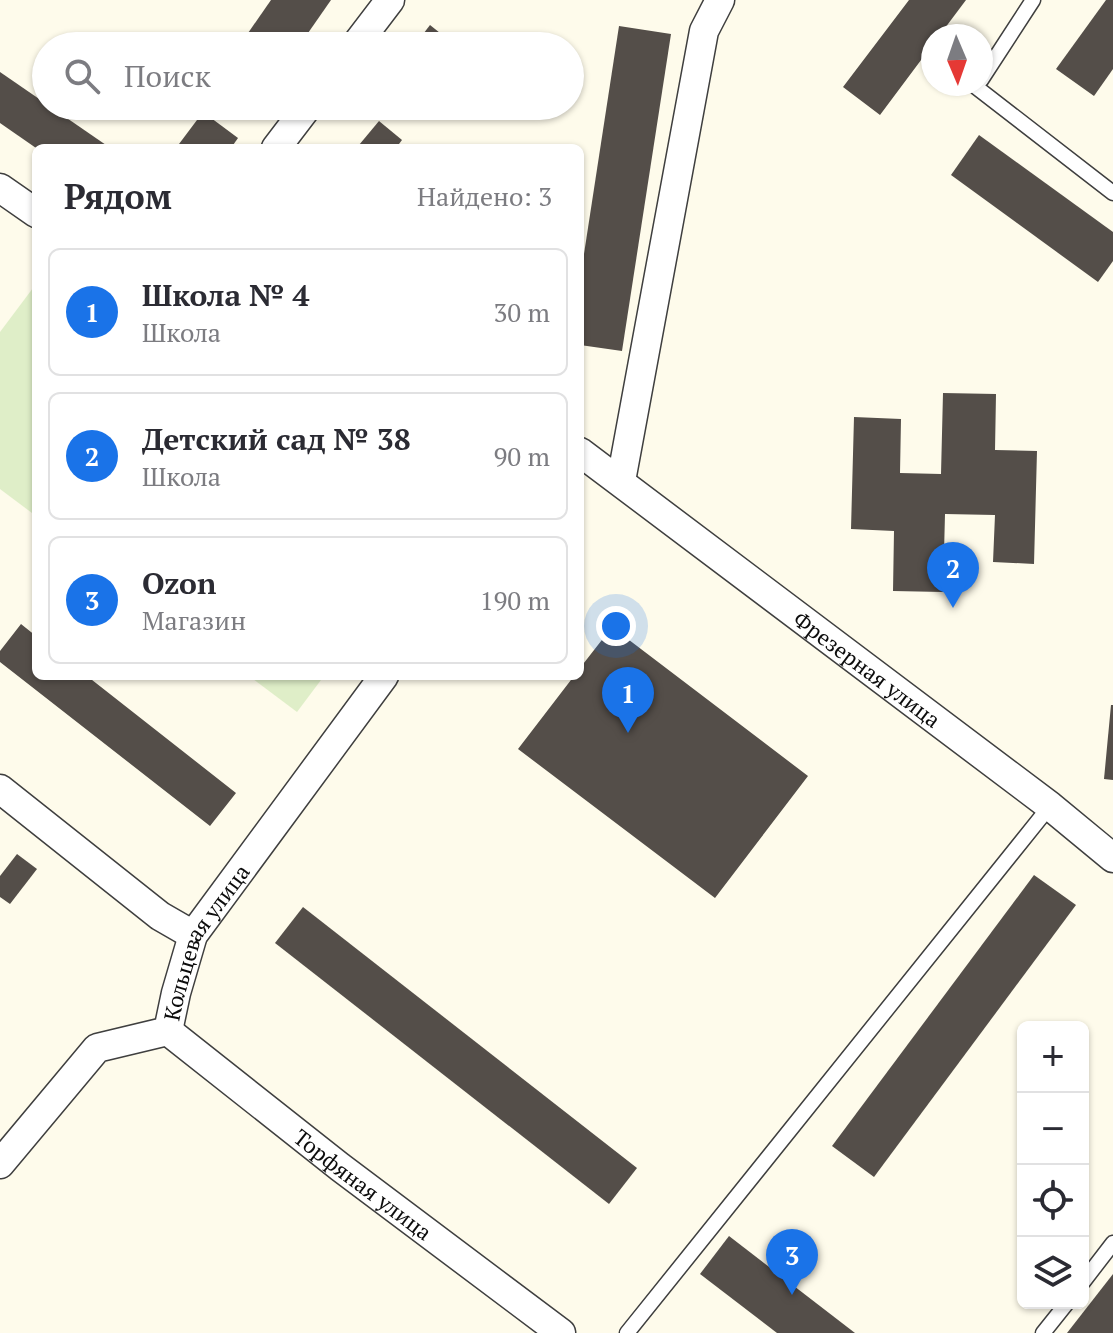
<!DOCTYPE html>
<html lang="ru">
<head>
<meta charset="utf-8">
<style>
	body { margin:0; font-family:"PT Serif",serif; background:#f2f2f3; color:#2b2b33 }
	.controls { position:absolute; right:24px; bottom:24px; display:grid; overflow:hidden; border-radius:12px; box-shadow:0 2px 6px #0004 }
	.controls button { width:72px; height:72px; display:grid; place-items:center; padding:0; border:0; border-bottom:2px solid #e1e1e2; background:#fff; color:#2b2b33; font:40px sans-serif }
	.compass { position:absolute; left:921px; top:24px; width:72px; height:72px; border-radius:50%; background:#fff; box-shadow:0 2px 6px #0004; rotate:178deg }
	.you { position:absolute; left:616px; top:626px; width:28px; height:28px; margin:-20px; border:6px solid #fff; border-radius:50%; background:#1a73e8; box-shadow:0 0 0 12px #1a73e833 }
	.badge { display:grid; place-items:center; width:52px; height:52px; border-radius:50%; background:#1a73e8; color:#fff; font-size:26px; font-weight:700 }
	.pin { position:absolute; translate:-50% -66px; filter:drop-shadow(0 2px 4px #0008) }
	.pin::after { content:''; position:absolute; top:42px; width:28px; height:24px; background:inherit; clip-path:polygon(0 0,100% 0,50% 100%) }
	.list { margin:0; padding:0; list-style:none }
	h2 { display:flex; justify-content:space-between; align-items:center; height:104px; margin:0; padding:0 32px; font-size:34px }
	h2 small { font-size:26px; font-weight:400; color:#7c7c81 }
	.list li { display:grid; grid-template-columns:52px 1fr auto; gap:24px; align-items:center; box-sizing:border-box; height:128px; margin:0 16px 16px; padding:0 16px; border:2px solid #e1e1e2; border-radius:12px }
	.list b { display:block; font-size:30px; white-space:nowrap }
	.list p { margin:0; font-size:26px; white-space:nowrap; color:#7c7c81 }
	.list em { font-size:26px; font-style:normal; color:#7c7c81 }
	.icon { flex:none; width:44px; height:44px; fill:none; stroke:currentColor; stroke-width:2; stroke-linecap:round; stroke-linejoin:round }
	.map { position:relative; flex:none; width:1113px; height:1333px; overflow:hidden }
	.search { position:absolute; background:#fff; box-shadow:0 2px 6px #0004; left:32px; top:32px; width:552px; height:88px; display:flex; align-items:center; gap:20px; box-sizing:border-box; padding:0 28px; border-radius:44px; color:#7c7c81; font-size:30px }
	.panel { position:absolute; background:#fff; box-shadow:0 2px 6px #0004; left:32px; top:144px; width:552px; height:536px; border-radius:12px }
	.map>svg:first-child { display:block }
</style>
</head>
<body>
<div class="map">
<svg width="1113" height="1333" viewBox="0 0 1113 1333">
	<rect width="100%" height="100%" fill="#fefbeb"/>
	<g fill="#dfeec8">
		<path d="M36,284V516L0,489V332Z"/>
		<path d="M249,676H324L297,712Z"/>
	</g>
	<g fill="#544e49">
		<path d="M271,0H331L299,46H239Z"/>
		<path d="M909,0H966L939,36H933V44L880,115L843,87Z"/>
		<path d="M1106,0H1113V69L1094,96L1056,69Z"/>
		<path d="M430,25L450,41L446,46H414Z"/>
		<path d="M619,26L671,34L622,351L580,345V280Z"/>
		<path d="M0,72L106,145L105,148H36L0,123Z"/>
		<path d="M203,112L238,138L231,148H176Z"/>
		<path d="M379,121L402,140L396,148H363L359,145Z"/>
		<path d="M979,135L1113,232V261L1098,282L951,175Z"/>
		<path d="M943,393L996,394L995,450L1037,451L1034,564L993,562L995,515L945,514L943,592L893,591L894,531L851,529L854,417L901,419L900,473L941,474Z"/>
		<path d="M21,624L36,636V676H87L236,793L210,826L0,662V651Z"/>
		<path d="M612,627L808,776L715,898L518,749L574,676H580V668Z"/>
		<path d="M1111,705H1113V780L1104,779Z"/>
		<path d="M17,854L37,869L10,904L0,897V876Z"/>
		<path d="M1034,875L1076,905L874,1177L832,1146Z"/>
		<path d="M303,907L637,1168L609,1204L275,943Z"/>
		<path d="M729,1236L855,1333H777L700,1274Z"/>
		<path d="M1113,1274V1333H1067Z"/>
	</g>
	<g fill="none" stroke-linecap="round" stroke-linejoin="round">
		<g stroke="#3f3f3f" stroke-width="17">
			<g id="service">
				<path d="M981,80L1033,0"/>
				<path d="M978,84L976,87L1113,193"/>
				<path d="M1083,1282L1113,1243"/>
				<path d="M627,1333L1050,806"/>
				<path d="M1043,1333L1067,1303"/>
			</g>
		</g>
		<g stroke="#3f3f3f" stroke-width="31">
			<g id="minor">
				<path d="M355,46L390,0"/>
				<path d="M276,148L308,106"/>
				<path d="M0,188L36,213"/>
				<path id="s1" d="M580,452L1050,806L1113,858"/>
				<path d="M621,481L704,31L720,0"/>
				<path d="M0,789L160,916L193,935"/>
				<path id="s2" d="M168,1031L340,1167L561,1333"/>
				<path id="s3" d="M0,1164L97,1048L168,1031L176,993L193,935L384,676"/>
			</g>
		</g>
		<use href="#service" stroke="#fff" stroke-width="14"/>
		<use href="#minor" stroke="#fff" stroke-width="28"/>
	</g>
	<g text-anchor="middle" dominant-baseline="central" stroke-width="8" stroke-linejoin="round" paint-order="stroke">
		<g font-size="22" fill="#0c0c0c" stroke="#fff">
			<text stroke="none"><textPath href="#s1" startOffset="360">Фрезерная улица</textPath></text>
			<text stroke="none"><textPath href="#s3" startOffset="322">Кольцевая улица</textPath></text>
			<text stroke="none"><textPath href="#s2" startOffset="248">Торфяная улица</textPath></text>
		</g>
	</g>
</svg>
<div class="controls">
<button>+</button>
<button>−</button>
<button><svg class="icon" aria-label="locate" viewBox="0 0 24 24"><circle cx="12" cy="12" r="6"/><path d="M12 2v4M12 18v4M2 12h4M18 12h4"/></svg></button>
<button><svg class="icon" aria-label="layers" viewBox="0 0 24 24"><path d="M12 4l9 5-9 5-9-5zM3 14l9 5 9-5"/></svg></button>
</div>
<svg class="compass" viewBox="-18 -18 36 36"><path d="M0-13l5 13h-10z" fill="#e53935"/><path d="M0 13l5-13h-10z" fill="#7c7c81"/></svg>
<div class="you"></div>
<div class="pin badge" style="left:628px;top:733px">1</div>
<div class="pin badge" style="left:953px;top:608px">2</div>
<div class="pin badge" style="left:792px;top:1295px">3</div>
<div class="search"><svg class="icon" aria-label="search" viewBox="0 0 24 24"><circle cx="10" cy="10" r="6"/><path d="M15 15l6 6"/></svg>Поиск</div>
<section class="panel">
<h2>Рядом<small>Найдено: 3</small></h2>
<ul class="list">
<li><span class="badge">1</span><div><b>Школа № 4</b><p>Школа</p></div><em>30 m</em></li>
<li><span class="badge">2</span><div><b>Детский сад № 38</b><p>Школа</p></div><em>90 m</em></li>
<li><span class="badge">3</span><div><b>Ozon</b><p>Магазин</p></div><em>190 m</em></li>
</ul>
</section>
</div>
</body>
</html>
